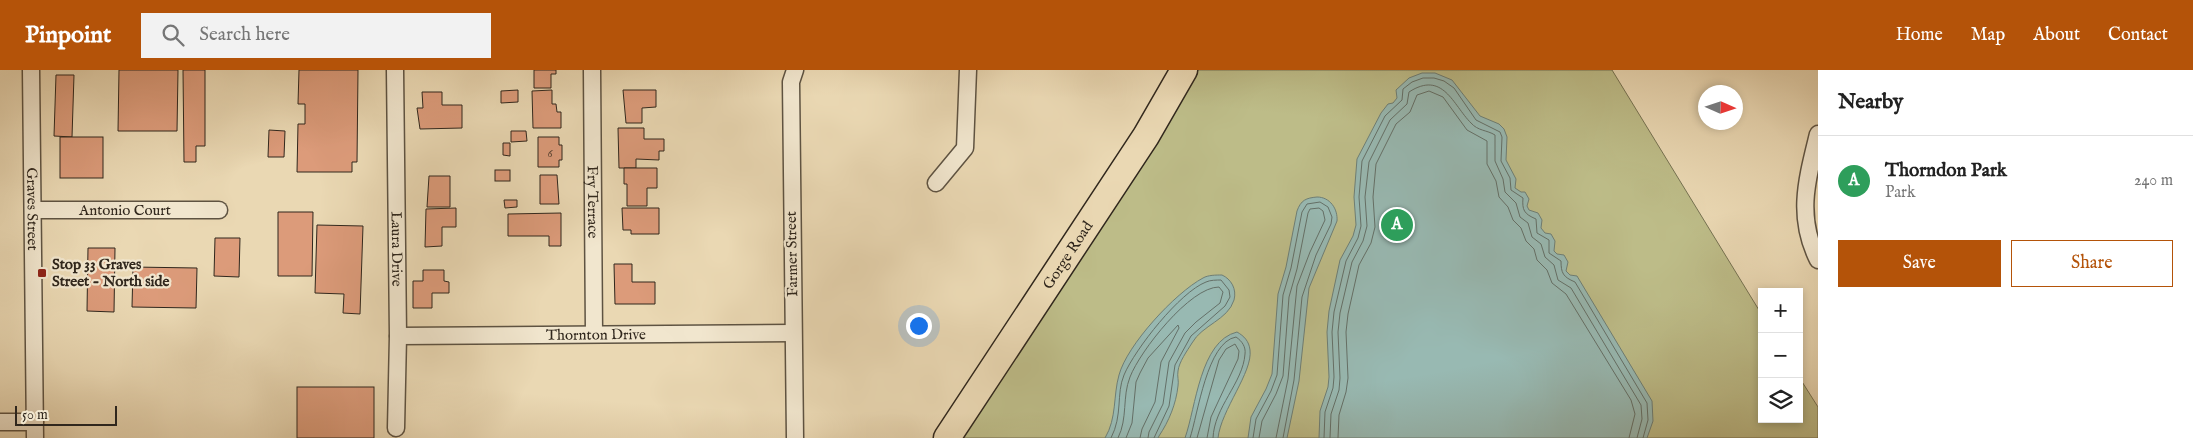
<!DOCTYPE html>
<html lang="en">
<head>
<meta charset="utf-8">
<style>
	body { margin:0; font-family:"IM FELL English",serif; background:#f2f2f2; color:#222 }
	.controls { position:absolute; right:15px; bottom:15px; display:grid; overflow:hidden; border-radius:0px; box-shadow:0 2px 8px #0003 }
	.controls button { width:45px; height:45px; display:grid; place-items:center; padding:0; border:0; border-bottom:1px solid #e0e0e0; background:#fff; color:#222; font:25px sans-serif }
	.compass { position:absolute; left:1698px; top:15px; width:45px; height:45px; border-radius:50%; background:#fff; box-shadow:0 2px 8px #0003; rotate:93deg }
	.scale { position:absolute; left:15px; bottom:12px; width:102px; box-sizing:border-box; padding-left:5px; border:2px solid #30271d; border-top:0; font-size:14px; line-height:18px; white-space:nowrap; color:#30271d; -webkit-text-stroke:4px #f1e6ce; paint-order:stroke }
	.you { position:absolute; left:918px; top:255px; width:18px; height:18px; margin:-12px; border:4px solid #fff; border-radius:50%; background:#1a73e8; box-shadow:0 0 0 8px #1a73e833 }
	.badge { display:grid; place-items:center; width:32px; height:32px; border-radius:50%; background:#b45309; color:#fff; font-size:16px; font-weight:700 }
	.pin { position:absolute; translate:-50% -50%; border:2px solid #fff; box-shadow:0 1px 5px #0006 }
	.list { margin:0; padding:0; list-style:none }
	h2 { display:flex; justify-content:space-between; align-items:center; height:65px; margin:0; padding:0 20px; font-size:21px }
	h2 small { font-size:16px; font-weight:400; color:#767676 }
	.list li { display:grid; grid-template-columns:32px 1fr auto; gap:15px; align-items:center; box-sizing:border-box; height:90px; padding:0 20px; border-top:1px solid #e0e0e0 }
	.list b { display:block; font-size:19px; white-space:nowrap }
	.list p { margin:0; font-size:16px; white-space:nowrap; color:#767676 }
	.list em { font-size:16px; font-style:normal; color:#767676 }
	.actions { display:flex; gap:10px; padding:15px 20px }
	.actions a { flex:1; padding:11px 0; border:1px solid #b45309; border-radius:0px; text-align:center; font-size:18px; color:#b45309 }
	.actions .main { background:#b45309; color:#fff }
	.icon { flex:none; width:28px; height:28px; fill:none; stroke:currentColor; stroke-width:2; stroke-linecap:round; stroke-linejoin:round }
	.map { position:relative; flex:none; width:1818px; height:368px; overflow:hidden }
	header { display:flex; align-items:center; gap:30px; box-sizing:border-box; height:70px; padding:0 25px; background:#b45309; color:#fff }
	header strong { font-size:24px }
	nav { display:flex; gap:28px; margin-inline-start:auto; font-size:18px }
	.search { width:350px; height:45px; background:#f2f2f2; display:flex; align-items:center; gap:12px; box-sizing:border-box; padding:0 18px; border-radius:0px; color:#767676; font-size:19px }
	main { display:flex }
	aside { flex:1; background:#fff }
	.map>svg:first-child { display:block }
</style>
</head>
<body>
<header>
<strong>Pinpoint</strong>
<div class="search"><svg class="icon" aria-label="search" viewBox="0 0 24 24"><circle cx="10" cy="10" r="6"/><path d="M15 15l6 6"/></svg>Search here</div>
<nav><a>Home</a><a>Map</a><a>About</a><a>Contact</a></nav>
</header>
<main>
<div class="map">
<svg width="1818" height="368" viewBox="0 0 1818 368">
	<rect width="100%" height="100%" fill="#ead8b3"/>
	<filter id="stains"><feTurbulence type="fractalNoise" baseFrequency=".004" numOctaves="4"/><feColorMatrix values="0 0 0 0 .2 0 0 0 0 .09 0 0 0 0 .02 0 0 0 .5 -.17"/></filter>
	<radialGradient id="worn" r=".72"><stop offset=".6" stop-color="#630" stop-opacity="0"/><stop offset="1" stop-color="#630" stop-opacity=".3"/></radialGradient>
	<path fill="#bdbc88" stroke="#767252" d="M1184,0H1612L1762,245V349H1799V307L1818,337V368H947Z"/>
	<g fill="#98b9b2" stroke="#6e7f76">
		<path d="M1422,3H1435L1452,10L1480,46L1499,54L1504,59L1507,67L1506,90L1516,109L1515,118L1521,122H1525L1529,129L1527,136L1529,140L1538,143L1542,150L1541,158L1545,163L1551,164L1555,171L1554,181L1557,184L1564,185L1568,192L1566,201L1570,205L1577,206L1652,331L1653,351L1647,368H1319L1320,341L1328,317L1329,307L1327,262L1329,241L1340,190L1353,166L1356,155L1354,127L1357,89L1381,43L1388,34L1393,33L1397,28L1396,20L1409,8Z"/>
		<path d="M1317,127C1330,127 1338,139 1337,151L1309,218L1299,311L1287,368H1248L1251,347L1266,319L1272,304L1278,224L1286,197L1297,141C1301,130 1306,128 1317,127Z"/>
		<path d="M1222,205C1231,209 1237,219 1234,230C1228,250 1202,255 1192,273C1187,281 1179,292 1178,301C1177,306 1179,311 1178,316C1176,334 1169,351 1159,366L1158,368H1105C1117,348 1113,326 1119,305C1127,275 1175,223 1203,208C1208,205 1216,205 1222,205Z"/>
		<path d="M1237,262C1244,266 1249,271 1250,280C1253,302 1221,340 1218,368H1185C1196,337 1200,271 1237,262Z"/>
	</g>
	<g fill="none" stroke-linecap="round" stroke-linejoin="round">
		<g stroke="#647068" stroke-width="1">
			<path d="M1111,368C1123,345 1116,324 1124,305C1135,279 1180,222 1206,212C1210,210 1217,210 1221,210L1229,220L1230,227L1225,236L1191,266L1175,295L1169,336L1154,368"/>
			<path d="M1118,368C1128,348 1122,327 1130,307C1140,281 1190,217 1219,217L1223,222L1220,233L1196,252L1185,263L1169,292L1163,334L1149,362L1148,368"/>
			<path d="M1126,368L1132,353L1136,312L1140,303L1148,288L1178,255L1179,258L1161,292L1155,332L1142,359L1140,368"/>
			<path d="M1190,368C1198,344 1207,272 1236,267C1242,271 1246,277 1245,284C1243,313 1214,337 1213,368"/>
			<path d="M1197,368L1219,290L1226,279L1235,274L1239,281L1238,289L1211,347L1207,368"/>
			<path d="M1253,368L1256,349L1271,321L1277,305L1283,225L1291,198L1302,142L1307,134L1320,132L1328,137L1332,147L1331,154L1316,185L1302,227L1294,310L1283,368"/>
			<path d="M1259,368L1262,351L1276,324L1283,306L1289,227L1297,199L1308,143L1310,139L1319,138L1323,141L1325,150L1310,182L1297,216L1288,309L1276,368"/>
			<path d="M1324,368L1325,342L1333,318L1334,307L1332,262L1334,242L1346,191L1358,168L1361,156L1359,127L1362,91L1385,46L1402,30L1403,19L1412,12L1423,8H1434L1444,11L1454,18L1476,50L1500,62L1502,67L1501,91L1510,108L1511,120L1523,128C1522,140 1524,144 1536,149L1537,163L1549,170V183L1561,191C1561,203 1563,207 1575,212L1647,333L1648,350L1643,368"/>
			<path d="M1330,368L1331,344L1339,320L1340,308L1338,262L1340,243L1352,192L1363,171L1367,156L1365,127L1369,92L1390,50L1407,34L1409,22C1443,0 1453,35 1471,53C1478,61 1487,60 1495,65V91L1503,109L1505,122L1516,133L1520,147L1528,153L1532,167L1541,174L1545,187L1554,195L1558,210L1571,218L1641,335L1642,349L1637,368"/>
			<path d="M1338,368L1339,345L1346,322L1348,308L1346,262L1348,244L1359,195L1371,173L1375,157L1373,127L1376,94L1396,54L1410,42L1417,25L1429,21L1443,27L1467,60L1487,71V94L1496,111L1499,127L1508,137L1513,150L1521,158L1526,171L1534,179L1537,190L1547,200L1552,213L1566,224L1631,330L1635,344L1629,368"/>
		</g>
	</g>
	<g fill="#dc9b7a" stroke="#30271d">
		<path d="M119,0H178L177,61H118Z"/>
		<path d="M183,0H205V76H196V92H184Z"/>
		<path d="M299,0H358L357,92H352V102H297L298,54H305V34H298Z"/>
		<path d="M534,0H556V4H551V18H534Z"/>
		<path d="M56,5H74L72,67L54,66Z"/>
		<path d="M518,20V32L501,33V21Z"/>
		<path d="M552,20V34H556L557,42H561V58H533L532,21Z"/>
		<path d="M623,20H656V37L642,38V53H626Z"/>
		<path d="M422,22H442V35H462V58L420,59L417,38H423Z"/>
		<path d="M618,58H644V69H664V81H659V90L636,89V98H619Z"/>
		<path d="M269,60L285,61L284,87H268Z"/>
		<path d="M511,61H526L527,71L511,72Z"/>
		<rect x="60" y="67" width="43" height="41"/>
		<path d="M538,67H559V75H562V90H559V97H538Z"/>
		<path d="M503,73H510V86L503,85Z"/>
		<path d="M624,98H657V118H647V136H627V114H624Z"/>
		<rect x="495" y="100" width="15" height="11"/>
		<path d="M540,105H557L559,134H540Z"/>
		<path d="M429,106H450V137H427Z"/>
		<path d="M504,130H517V137L505,138Z"/>
		<path d="M456,138V157H442V176L425,177L426,139Z"/>
		<path d="M622,138H659V164H631V160H623Z"/>
		<path d="M278,142H313L312,206H278Z"/>
		<path d="M561,143V176H549V166H508V144Z"/>
		<path d="M317,155L363,156L360,244L343,243L344,224L315,223Z"/>
		<path d="M215,168H240L239,207L214,206Z"/>
		<path d="M88,178H115L114,242L87,241Z"/>
		<path d="M614,194H632V212H655V234H615Z"/>
		<path d="M133,197L197,198L196,238L132,237Z"/>
		<path d="M423,200H444V211L449,212V223H432V238H413V211H423Z"/>
		<rect x="297" y="317" width="77" height="51"/>
	</g>
	<g fill="none" stroke-linecap="round" stroke-linejoin="round">
		<g stroke="#5e5342" stroke-width="19">
			<g id="street">
				<path id="s1" d="M31,0L35,368"/>
				<path id="s2" d="M395,0L398,266L396,358"/>
				<path id="s3" d="M592,0L594,264"/>
				<path d="M1818,64C1807,109 1796,146 1818,190"/>
				<path d="M936,113L965,78L968,0"/>
				<path id="s4" d="M33,140H219"/>
				<path id="s5" d="M398,266L793,263"/>
				<path d="M0,352H35"/>
				<path d="M795,368L791,12L795,0"/>
			</g>
		</g>
		<g stroke="#30271d" stroke-width="29">
			<g id="primary">
				<path id="s6" d="M947,368L1146,66L1184,0"/>
			</g>
		</g>
		<use href="#street" stroke="#f1e6ce" stroke-width="16"/>
		<use href="#primary" stroke="#ead8b3" stroke-width="26"/>
	</g>
	<rect fill="#8f2418" stroke="#f1e6ce" stroke-width="2" x="37" y="198" width="10" height="10" rx="2.5"/>
	<g text-anchor="middle" dominant-baseline="central" stroke-width="4.5" stroke-linejoin="round" paint-order="stroke">
		<g font-size="12" fill="#5b4434">
			<text x="550" y="83">6</text>
		</g>
		<g font-size="15" fill="#30271d" stroke="#f1e6ce">
			<text stroke="none"><textPath href="#s3" startOffset="132">Fry Terrace</textPath></text>
			<text stroke="none"><textPath href="#s1" startOffset="139">Graves Street</textPath></text>
			<text stroke="none"><textPath href="#s4" startOffset="92">Antonio Court</textPath></text>
			<text stroke="none"><textPath href="#s2" startOffset="179">Laura Drive</textPath></text>
			<text transform="translate(792 184) rotate(-91)">Farmer Street</text>
			<text stroke="none"><textPath href="#s6" startOffset="219">Gorge Road</textPath></text>
			<text stroke="none"><textPath href="#s5" startOffset="198">Thornton Drive</textPath></text>
		</g>
		<g font-size="15" font-weight="bold" fill="#30271d" stroke="#f1e6ce" text-anchor="start">
			<text x="52" y="194">Stop 33 Graves<tspan x="52" dy="17">Street - North side</tspan></text>
		</g>
	</g>
	<rect width="100%" height="100%" filter="url(#stains)"/>
	<rect width="100%" height="100%" fill="url(#worn)"/>
</svg>
<div class="controls">
<button>+</button>
<button>−</button>
<button><svg class="icon" aria-label="layers" viewBox="0 0 24 24"><path d="M12 4l9 5-9 5-9-5zM3 14l9 5 9-5"/></svg></button>
</div>
<svg class="compass" viewBox="-18 -18 36 36"><path d="M0-13l5 13h-10z" fill="#e53935"/><path d="M0 13l5-13h-10z" fill="#767676"/></svg>
<div class="scale">50 m</div>
<div class="you"></div>
<div class="pin badge" style="left:1397px;top:155px;background:#2e9e5b">A</div>
</div>
<aside>
<h2>Nearby<small></small></h2>
<ul class="list">
<li><span class="badge" style="background:#2e9e5b">A</span><div><b>Thorndon Park</b><p>Park</p></div><em>240 m</em></li>
</ul>
<div class="actions"><a class="main">Save</a><a>Share</a></div>
</aside>
</main>
</body>
</html>
